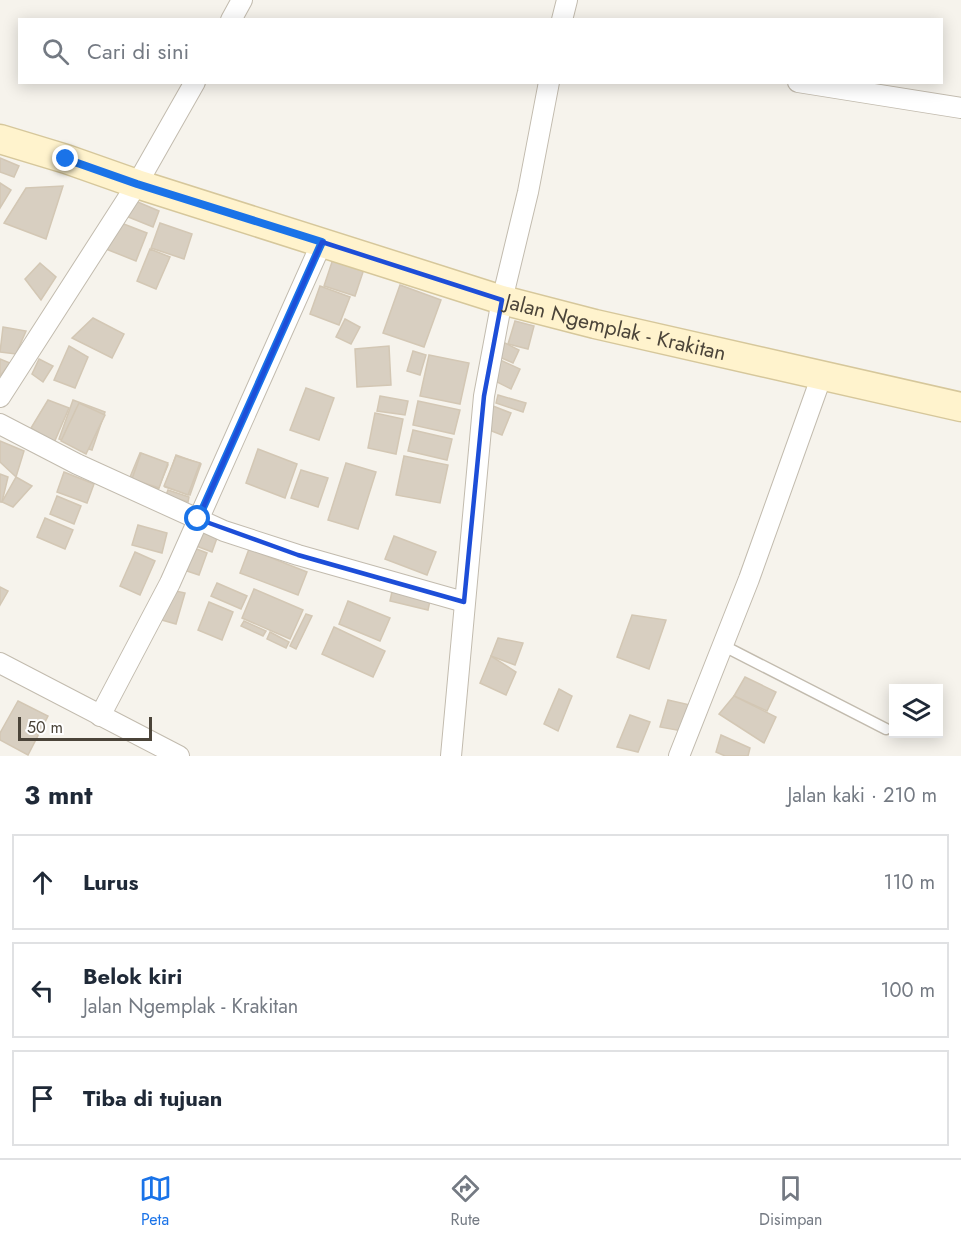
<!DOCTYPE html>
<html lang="id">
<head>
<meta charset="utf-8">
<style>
	body { margin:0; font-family:Jost,sans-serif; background:#f6f6f7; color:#1f2937 }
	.controls { position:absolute; right:18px; bottom:18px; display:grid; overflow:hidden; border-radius:0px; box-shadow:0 3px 15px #0003 }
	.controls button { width:54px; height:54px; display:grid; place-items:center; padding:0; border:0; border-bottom:2px solid #e0e1e3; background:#fff; color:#1f2937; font:30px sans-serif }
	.scale { position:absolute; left:18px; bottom:15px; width:134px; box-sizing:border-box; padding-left:6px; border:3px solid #4b4439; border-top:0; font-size:16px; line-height:21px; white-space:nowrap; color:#4b4439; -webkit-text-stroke:4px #fff; paint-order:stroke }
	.stop { position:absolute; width:18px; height:18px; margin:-14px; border:4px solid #1a73e8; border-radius:50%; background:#fff }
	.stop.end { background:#1a73e8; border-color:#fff; box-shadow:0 2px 6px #0008 }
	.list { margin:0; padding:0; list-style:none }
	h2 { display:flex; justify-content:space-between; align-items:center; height:78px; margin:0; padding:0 24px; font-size:26px }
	h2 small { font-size:20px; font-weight:400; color:#747a83 }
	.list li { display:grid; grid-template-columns:39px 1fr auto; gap:18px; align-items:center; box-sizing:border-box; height:96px; margin:0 12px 12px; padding:0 12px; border:2px solid #e0e1e3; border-radius:0px }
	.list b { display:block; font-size:22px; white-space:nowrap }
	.list p { margin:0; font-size:20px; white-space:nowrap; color:#747a83 }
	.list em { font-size:20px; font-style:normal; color:#747a83 }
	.icon { flex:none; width:33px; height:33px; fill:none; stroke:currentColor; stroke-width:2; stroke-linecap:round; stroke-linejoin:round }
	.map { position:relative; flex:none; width:961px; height:756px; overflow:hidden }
	.search { position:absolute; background:#fff; box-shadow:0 3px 15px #0003; left:18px; right:18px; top:18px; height:66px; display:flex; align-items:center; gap:15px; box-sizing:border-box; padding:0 21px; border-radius:0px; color:#747a83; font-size:22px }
	.sheet { height:402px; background:#fff }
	nav { display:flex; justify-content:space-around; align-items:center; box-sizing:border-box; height:84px; border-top:2px solid #e0e1e3; background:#fff; font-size:16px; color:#747a83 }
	nav a { display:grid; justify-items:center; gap:3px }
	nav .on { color:#1a73e8 }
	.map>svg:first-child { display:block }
</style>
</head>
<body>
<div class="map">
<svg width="961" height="756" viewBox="0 0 961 756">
	<rect width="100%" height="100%" fill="#f6f3ec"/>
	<g fill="#d8cfc1" stroke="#d3c7b4" stroke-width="1.5">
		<path d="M0,158L19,166L14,177L0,172Z"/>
		<path d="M0,183L11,190L0,208Z"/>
		<path d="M63,186L46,239L4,223L26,188Z"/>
		<path d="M133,200L159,211L153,227L126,216Z"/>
		<path d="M116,221L147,233L136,261L106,249Z"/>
		<path d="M160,223L192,234L184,259L151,248Z"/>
		<path d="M150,249L170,257L156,289L137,281Z"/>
		<path d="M333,259L364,269L355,296L324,286Z"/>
		<path d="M40,263L56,277L41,300L25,279Z"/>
		<path d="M400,285L441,300L424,347L383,333Z"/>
		<path d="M320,286L350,297L339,325L310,314Z"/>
		<path d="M93,318L124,334L112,358L72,338Z"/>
		<path d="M345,319L360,327L351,344L336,337Z"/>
		<path d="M515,321L534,326L528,349L508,344Z"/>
		<path d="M3,327L26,331L16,354L0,352Z"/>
		<path d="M501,341L519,350L513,363L495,355Z"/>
		<path d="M69,346L88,357L75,388L54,380Z"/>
		<path d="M389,346L391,385L357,387L355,349Z"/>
		<path d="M413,351L426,355L420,375L407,371Z"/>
		<path d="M429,355L469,363L460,404L420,396Z"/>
		<path d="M0,359L10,363L0,376Z"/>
		<path d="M39,359L53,366L43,382L32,374Z"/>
		<path d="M498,359L520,369L511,389L489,378Z"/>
		<path d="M306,388L334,398L319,440L290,430Z"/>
		<path d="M498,395L526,403L523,412L496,403Z"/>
		<path d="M380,396L408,401L405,415L377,411Z"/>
		<path d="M48,400L69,408L54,443L31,428Z"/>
		<path d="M73,400L105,412L92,450L59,439Z"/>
		<path d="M418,401L460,410L454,434L413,425Z"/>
		<path d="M79,403L105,415L86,454L61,441Z"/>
		<path d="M493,406L511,413L502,435L484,428Z"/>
		<path d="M375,413L403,419L396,454L368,448Z"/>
		<path d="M413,430L452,439L447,460L408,451Z"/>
		<path d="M0,441L24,451L16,477L0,462Z"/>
		<path d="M258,449L297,464L285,498L246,483Z"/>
		<path d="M140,453L168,465L158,489L130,477Z"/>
		<path d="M141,453L168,463L159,488L132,479Z"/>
		<path d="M176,455L201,464L190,495L165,487Z"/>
		<path d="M176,456L200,463L188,495L164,486Z"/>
		<path d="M404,456L448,465L440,503L396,495Z"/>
		<path d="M346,463L376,472L358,529L328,520Z"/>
		<path d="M301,470L328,478L318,507L291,498Z"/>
		<path d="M64,472L94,484L87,503L57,492Z"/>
		<path d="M0,474L8,477L2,502H0Z"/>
		<path d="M16,477L32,486L13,507L2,502Z"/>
		<path d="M168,490L189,497L188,502L166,495Z"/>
		<path d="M57,496L81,506L74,524L50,514Z"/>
		<path d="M45,518L73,530L65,549L37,537Z"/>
		<path d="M138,525L167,533L162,553L132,545Z"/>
		<path d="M196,530L217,538L212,552L191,544Z"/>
		<path d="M394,536L436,552L427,575L385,559Z"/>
		<path d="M189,546L207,553L199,575L181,569Z"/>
		<path d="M249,549L307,572L298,595L240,573Z"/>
		<path d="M135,552L155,561L140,595L120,586Z"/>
		<path d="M217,583L247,596L241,609L211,596Z"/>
		<path d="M0,587L8,591L0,605Z"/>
		<path d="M393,587L431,596L428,610L390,601Z"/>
		<path d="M167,589L185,593L176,624L158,619Z"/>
		<path d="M254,589L303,610L290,639L242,618Z"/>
		<path d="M348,601L390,618L380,641L339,624Z"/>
		<path d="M209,602L233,612L222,640L198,630Z"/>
		<path d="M306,614L312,616L296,649L290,646Z"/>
		<path d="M632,615L666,620L649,669L617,657Z"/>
		<path d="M244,621L266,631L263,636L241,626Z"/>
		<path d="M334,627L385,651L373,677L322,654Z"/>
		<path d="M270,632L289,642L286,648L267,639Z"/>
		<path d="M498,638L523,643L515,665L491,656Z"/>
		<path d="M491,656L516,672L506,695L480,683Z"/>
		<path d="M745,677L776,692L767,711L734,696Z"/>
		<path d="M559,689L572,696L558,731L544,724Z"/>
		<path d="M734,696L776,717L764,743L719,714Z"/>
		<path d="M668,700L690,705L682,731L660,727Z"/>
		<path d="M18,701L48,716L28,755L0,740V733Z"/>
		<path d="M630,715L650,722L638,752L617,747Z"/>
		<path d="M721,735L750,748L748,756H725L716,752Z"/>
	</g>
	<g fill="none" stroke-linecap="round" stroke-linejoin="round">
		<g stroke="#c2bbae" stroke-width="13">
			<path id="lane" d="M722,645L886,729"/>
		</g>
		<g stroke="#c2bbae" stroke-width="22">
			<g id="street">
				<path d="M231,20L242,0"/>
				<path d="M562,20L567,0"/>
				<path d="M798,82L961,108"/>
				<path d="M0,397L137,184L195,82"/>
				<path d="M0,424L77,464L224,531L298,555L464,602"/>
				<path d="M0,663L179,756"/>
				<path d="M100,716L170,583L322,242"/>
				<path d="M451,756L484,396L502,300L528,192L549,82"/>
				<path d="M679,756L749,579L822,375"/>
			</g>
		</g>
		<g stroke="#d6c79b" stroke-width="31">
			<g id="secondary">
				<path id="s1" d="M0,139L66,159L137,184L502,300L595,324L961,407"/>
			</g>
		</g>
		<use href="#lane" stroke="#fff" stroke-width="10"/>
		<use href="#street" stroke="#fff" stroke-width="20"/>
		<use href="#secondary" stroke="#fff3cd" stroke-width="28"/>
	</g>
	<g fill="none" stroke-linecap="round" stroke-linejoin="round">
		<path stroke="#1a73e8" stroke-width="8" d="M66,159L137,184L322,242L198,519"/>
	</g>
	<path fill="none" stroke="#1d4ed8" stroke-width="4.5" stroke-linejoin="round" d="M322,242L502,300L484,396L464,602L298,555L198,519Z"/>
	<g text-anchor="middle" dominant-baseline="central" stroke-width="4.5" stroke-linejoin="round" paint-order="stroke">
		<g font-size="21" fill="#4b4439" stroke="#fff">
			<text stroke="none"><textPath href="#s1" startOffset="644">Jalan Ngemplak - Krakitan</textPath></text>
		</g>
	</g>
</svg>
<div class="controls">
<button><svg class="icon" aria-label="layers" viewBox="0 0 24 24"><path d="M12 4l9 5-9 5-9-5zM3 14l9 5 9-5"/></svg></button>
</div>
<div class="scale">50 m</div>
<div class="stop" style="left:198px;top:519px"></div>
<div class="stop end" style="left:66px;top:159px"></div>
<div class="search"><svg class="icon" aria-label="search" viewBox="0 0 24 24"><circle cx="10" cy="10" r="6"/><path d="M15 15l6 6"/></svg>Cari di sini</div>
</div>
<section class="sheet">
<h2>3 mnt<small>Jalan kaki · 210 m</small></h2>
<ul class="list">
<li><svg class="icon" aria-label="ahead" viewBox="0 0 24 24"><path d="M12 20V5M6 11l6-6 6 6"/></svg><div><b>Lurus</b></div><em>110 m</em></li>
<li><svg class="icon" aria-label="left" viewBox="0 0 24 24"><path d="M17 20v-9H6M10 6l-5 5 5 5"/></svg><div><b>Belok kiri</b><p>Jalan Ngemplak - Krakitan</p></div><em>100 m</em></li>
<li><svg class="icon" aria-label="arrive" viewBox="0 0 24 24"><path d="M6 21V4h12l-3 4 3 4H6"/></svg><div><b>Tiba di tujuan</b></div></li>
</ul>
</section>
<nav>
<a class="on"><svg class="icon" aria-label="map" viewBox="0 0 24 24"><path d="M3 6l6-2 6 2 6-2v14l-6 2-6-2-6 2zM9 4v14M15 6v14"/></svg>Peta</a>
<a><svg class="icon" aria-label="directions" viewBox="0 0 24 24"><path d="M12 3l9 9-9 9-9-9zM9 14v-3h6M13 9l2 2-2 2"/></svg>Rute</a>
<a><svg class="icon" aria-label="saved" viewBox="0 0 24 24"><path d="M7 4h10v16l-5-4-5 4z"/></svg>Disimpan</a>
</nav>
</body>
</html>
